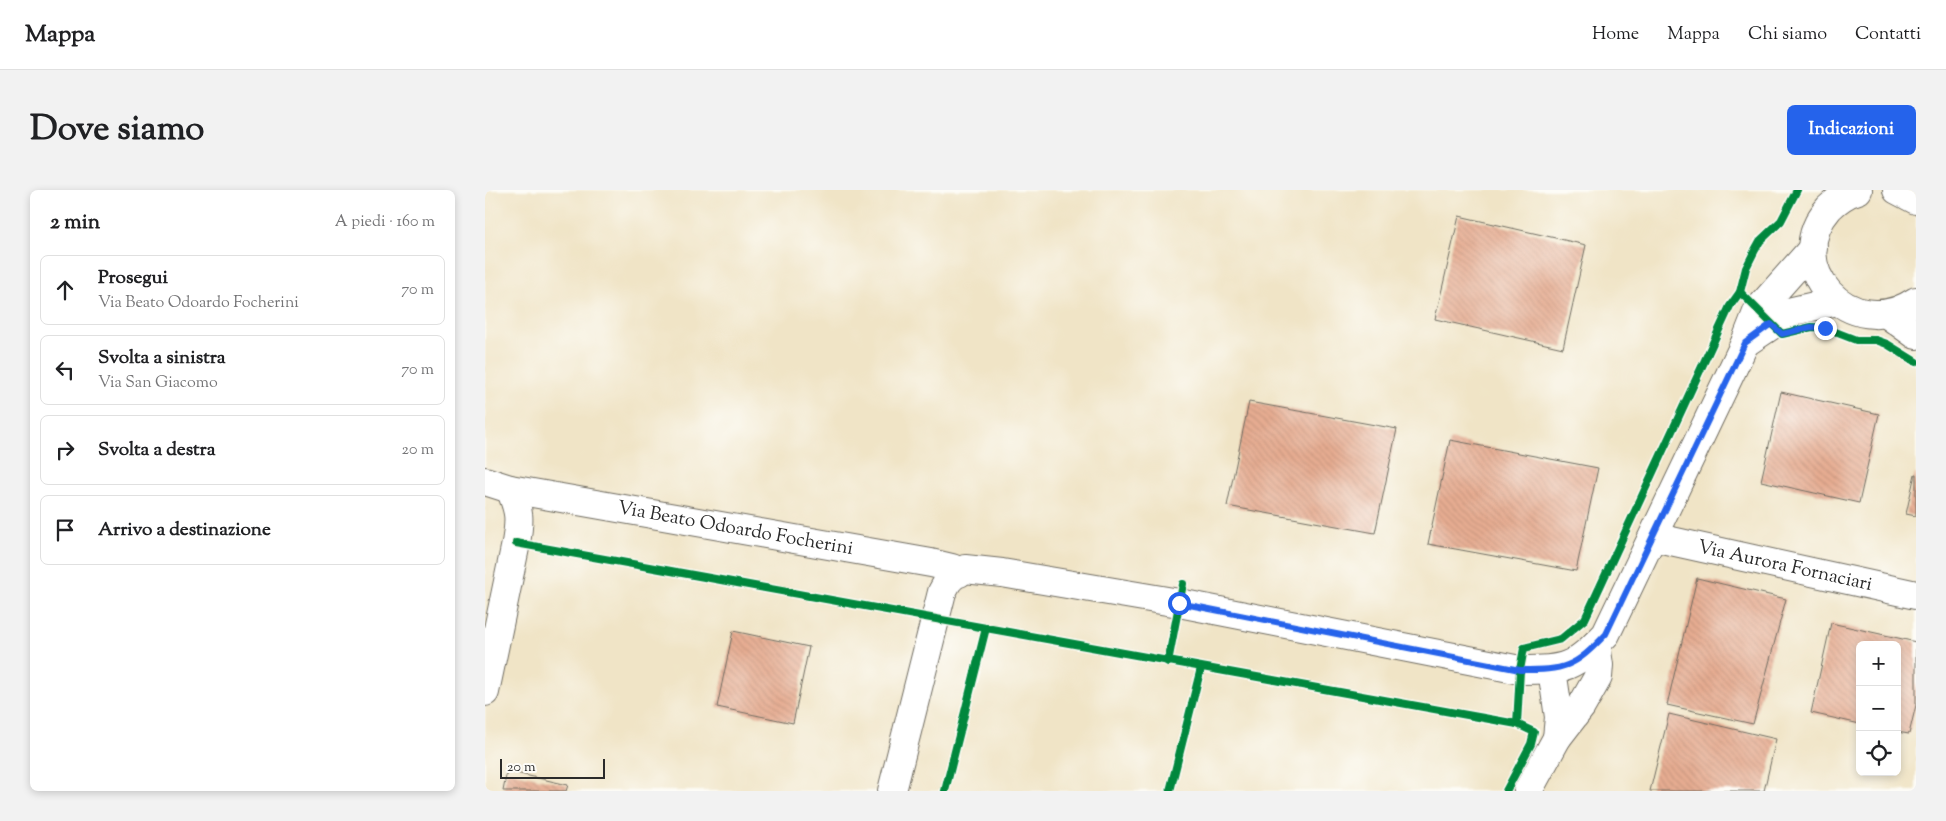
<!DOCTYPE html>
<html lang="it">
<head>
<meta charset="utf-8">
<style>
	body { margin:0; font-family:"Sorts Mill Goudy",serif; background:#f2f2f2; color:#202124 }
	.controls { position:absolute; right:15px; bottom:15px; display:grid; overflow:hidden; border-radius:8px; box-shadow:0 2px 8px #0003 }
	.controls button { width:45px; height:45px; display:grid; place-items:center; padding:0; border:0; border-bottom:1px solid #e0e0e0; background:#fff; color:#202124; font:25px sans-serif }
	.scale { position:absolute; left:15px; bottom:12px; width:105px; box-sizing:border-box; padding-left:5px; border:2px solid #2b2b2b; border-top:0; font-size:14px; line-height:18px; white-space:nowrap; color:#2b2b2b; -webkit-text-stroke:4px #fdfcf7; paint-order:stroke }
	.stop { position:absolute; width:15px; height:15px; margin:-11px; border:4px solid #2563eb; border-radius:50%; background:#fff }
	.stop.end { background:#2563eb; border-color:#fff; box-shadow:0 1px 5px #0008 }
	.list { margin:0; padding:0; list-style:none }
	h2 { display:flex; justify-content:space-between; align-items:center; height:65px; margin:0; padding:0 20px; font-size:21px }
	h2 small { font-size:16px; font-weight:400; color:#757577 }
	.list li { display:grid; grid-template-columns:32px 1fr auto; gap:15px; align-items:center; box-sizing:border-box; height:70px; margin:0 10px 10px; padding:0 10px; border:1px solid #e0e0e0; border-radius:8px }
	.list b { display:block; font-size:19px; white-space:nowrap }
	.list p { margin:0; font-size:16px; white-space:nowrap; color:#757577 }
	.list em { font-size:16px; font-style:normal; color:#757577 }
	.icon { flex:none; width:28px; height:28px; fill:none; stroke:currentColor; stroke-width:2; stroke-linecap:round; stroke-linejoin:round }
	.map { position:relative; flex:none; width:1431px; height:601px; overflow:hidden; border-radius:8px }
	header { display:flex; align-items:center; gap:30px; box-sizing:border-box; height:70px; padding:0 25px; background:#fff; border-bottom:1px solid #e0e0e0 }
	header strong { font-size:24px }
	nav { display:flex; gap:28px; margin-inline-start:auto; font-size:18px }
	.intro { display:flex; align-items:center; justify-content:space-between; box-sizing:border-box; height:120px; padding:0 30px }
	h1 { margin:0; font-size:35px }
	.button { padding:12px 22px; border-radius:8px; background:#2563eb; color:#fff; font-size:18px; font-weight:700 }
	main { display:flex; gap:30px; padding:0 30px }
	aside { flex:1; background:#fff; border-radius:8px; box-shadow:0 2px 8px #0003 }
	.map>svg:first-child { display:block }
</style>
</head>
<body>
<header>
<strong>Mappa</strong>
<nav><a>Home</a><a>Mappa</a><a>Chi siamo</a><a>Contatti</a></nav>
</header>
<div class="intro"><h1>Dove siamo</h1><a class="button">Indicazioni</a></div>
<main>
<aside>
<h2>2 min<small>A piedi · 160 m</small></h2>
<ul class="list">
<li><svg class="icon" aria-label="ahead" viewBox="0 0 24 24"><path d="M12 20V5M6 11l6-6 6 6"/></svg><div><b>Prosegui</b><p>Via Beato Odoardo Focherini</p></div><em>70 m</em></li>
<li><svg class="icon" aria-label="left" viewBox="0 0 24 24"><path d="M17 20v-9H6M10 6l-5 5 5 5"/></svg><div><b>Svolta a sinistra</b><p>Via San Giacomo</p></div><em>70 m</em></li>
<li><svg class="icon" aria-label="right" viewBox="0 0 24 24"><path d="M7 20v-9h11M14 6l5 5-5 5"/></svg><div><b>Svolta a destra</b></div><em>20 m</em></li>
<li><svg class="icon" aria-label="arrive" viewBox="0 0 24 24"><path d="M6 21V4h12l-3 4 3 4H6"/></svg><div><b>Arrivo a destinazione</b></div></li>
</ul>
</aside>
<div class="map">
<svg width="1431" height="601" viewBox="0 0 1431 601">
	<defs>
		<pattern id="building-back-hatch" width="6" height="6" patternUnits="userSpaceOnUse" patternTransform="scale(1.25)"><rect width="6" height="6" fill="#e6ac91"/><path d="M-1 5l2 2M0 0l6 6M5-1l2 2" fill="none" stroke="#c5947d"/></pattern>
	</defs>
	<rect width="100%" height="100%" fill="#fdfcf7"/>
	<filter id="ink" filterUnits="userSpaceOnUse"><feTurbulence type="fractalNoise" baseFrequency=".02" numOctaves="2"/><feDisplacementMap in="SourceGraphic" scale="10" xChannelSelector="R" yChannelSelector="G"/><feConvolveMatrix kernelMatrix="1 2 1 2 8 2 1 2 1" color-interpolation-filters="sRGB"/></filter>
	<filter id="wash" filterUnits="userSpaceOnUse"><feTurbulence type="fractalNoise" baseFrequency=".0096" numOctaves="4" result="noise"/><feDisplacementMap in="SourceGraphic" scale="20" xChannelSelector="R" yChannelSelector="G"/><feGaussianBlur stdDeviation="1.12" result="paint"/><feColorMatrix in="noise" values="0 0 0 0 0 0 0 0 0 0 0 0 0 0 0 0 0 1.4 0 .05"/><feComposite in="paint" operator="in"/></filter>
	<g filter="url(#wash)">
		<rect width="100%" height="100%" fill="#f0e4c6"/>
		<g id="blocks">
			<g fill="url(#building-back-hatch)">
				<path d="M974,26L1101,55L1078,158L950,129Z"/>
				<path d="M1296,202L1394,224L1374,313L1276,291Z"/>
				<path d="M764,212L912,239L890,343L742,316Z"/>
				<path d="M965,250L1113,278L1091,381L943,354Z"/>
				<path d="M1430,284H1431V326L1421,324Z"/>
				<path d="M1212,388L1301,409L1268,534L1182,515Z"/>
				<path d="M1346,433L1431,452V515L1424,544L1412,542V455H1375V534L1326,523Z"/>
				<path d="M248,441L324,457L308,533L232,517Z"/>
				<path d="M1184,524L1291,549L1279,601H1165Z"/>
				<path d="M22,581L83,595L81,601H18Z"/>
			</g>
		</g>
	</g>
	<g filter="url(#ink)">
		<use href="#blocks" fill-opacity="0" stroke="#706c61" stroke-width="1"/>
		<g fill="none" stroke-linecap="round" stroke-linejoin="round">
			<g stroke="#706c61" stroke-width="30">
				<g id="minor">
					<path d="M1373,0C1362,3 1352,10 1344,18C1294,75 1365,156 1431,111"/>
					<path d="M1412,0L1431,10"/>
					<path d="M1402,124L1431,145"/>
					<path d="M1260,153L1308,121L1352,111"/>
					<path id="s1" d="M0,291L25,299L446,373L467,378L474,383"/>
					<path id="s2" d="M1168,347L1431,405"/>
					<path d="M1067,480L1074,527L1072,548"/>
					<path d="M0,502L31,353C35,329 35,322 25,299"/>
					<path d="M407,601L457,402L463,391L470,384L480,379L517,383L694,413L1035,480C1080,480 1089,478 1121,444L1260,153L1273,120L1328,58"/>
					<path d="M1043,601L1072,548L1096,517L1113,487L1114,475L1111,454"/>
				</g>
			</g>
			<use href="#minor" stroke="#fff" stroke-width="28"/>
			<g stroke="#fdfcf7" stroke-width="11">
				<g id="cycleway">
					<path d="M1255,102L1297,144L1327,137L1340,138L1371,150H1391L1402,154L1431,172"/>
					<path d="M31,353L1032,534L1049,542L1046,554L1021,601"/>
					<path d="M683,472L698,394"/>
					<path d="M1032,534L1035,480L1039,458L1076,449L1100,429L1245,116L1255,102L1261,78L1270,60L1275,51L1296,31L1312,0"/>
					<path d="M460,601L501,438"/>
					<path d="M685,601L716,478"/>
				</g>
			</g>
			<use href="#cycleway" stroke="#00873e" stroke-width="8"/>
		</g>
	</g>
	<g fill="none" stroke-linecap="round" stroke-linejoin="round" filter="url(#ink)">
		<path stroke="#2563eb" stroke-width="6" d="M694,413L1035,480C1080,480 1089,478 1121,444L1260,153L1286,134L1297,144L1326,137L1340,138"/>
	</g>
	<g text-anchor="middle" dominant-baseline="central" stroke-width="4" stroke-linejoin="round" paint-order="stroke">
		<g font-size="19" fill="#2b2b2b" stroke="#fdfcf7">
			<text stroke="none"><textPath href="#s1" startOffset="255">Via Beato Odoardo Focherini</textPath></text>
			<text stroke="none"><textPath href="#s2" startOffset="135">Via Aurora Fornaciari</textPath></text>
		</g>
	</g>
</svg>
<div class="controls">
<button>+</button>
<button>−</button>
<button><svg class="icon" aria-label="locate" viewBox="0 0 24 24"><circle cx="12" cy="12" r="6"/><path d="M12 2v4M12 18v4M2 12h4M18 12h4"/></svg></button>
</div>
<div class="scale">20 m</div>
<div class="stop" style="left:694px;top:413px"></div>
<div class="stop end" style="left:1340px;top:138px"></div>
</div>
</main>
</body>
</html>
